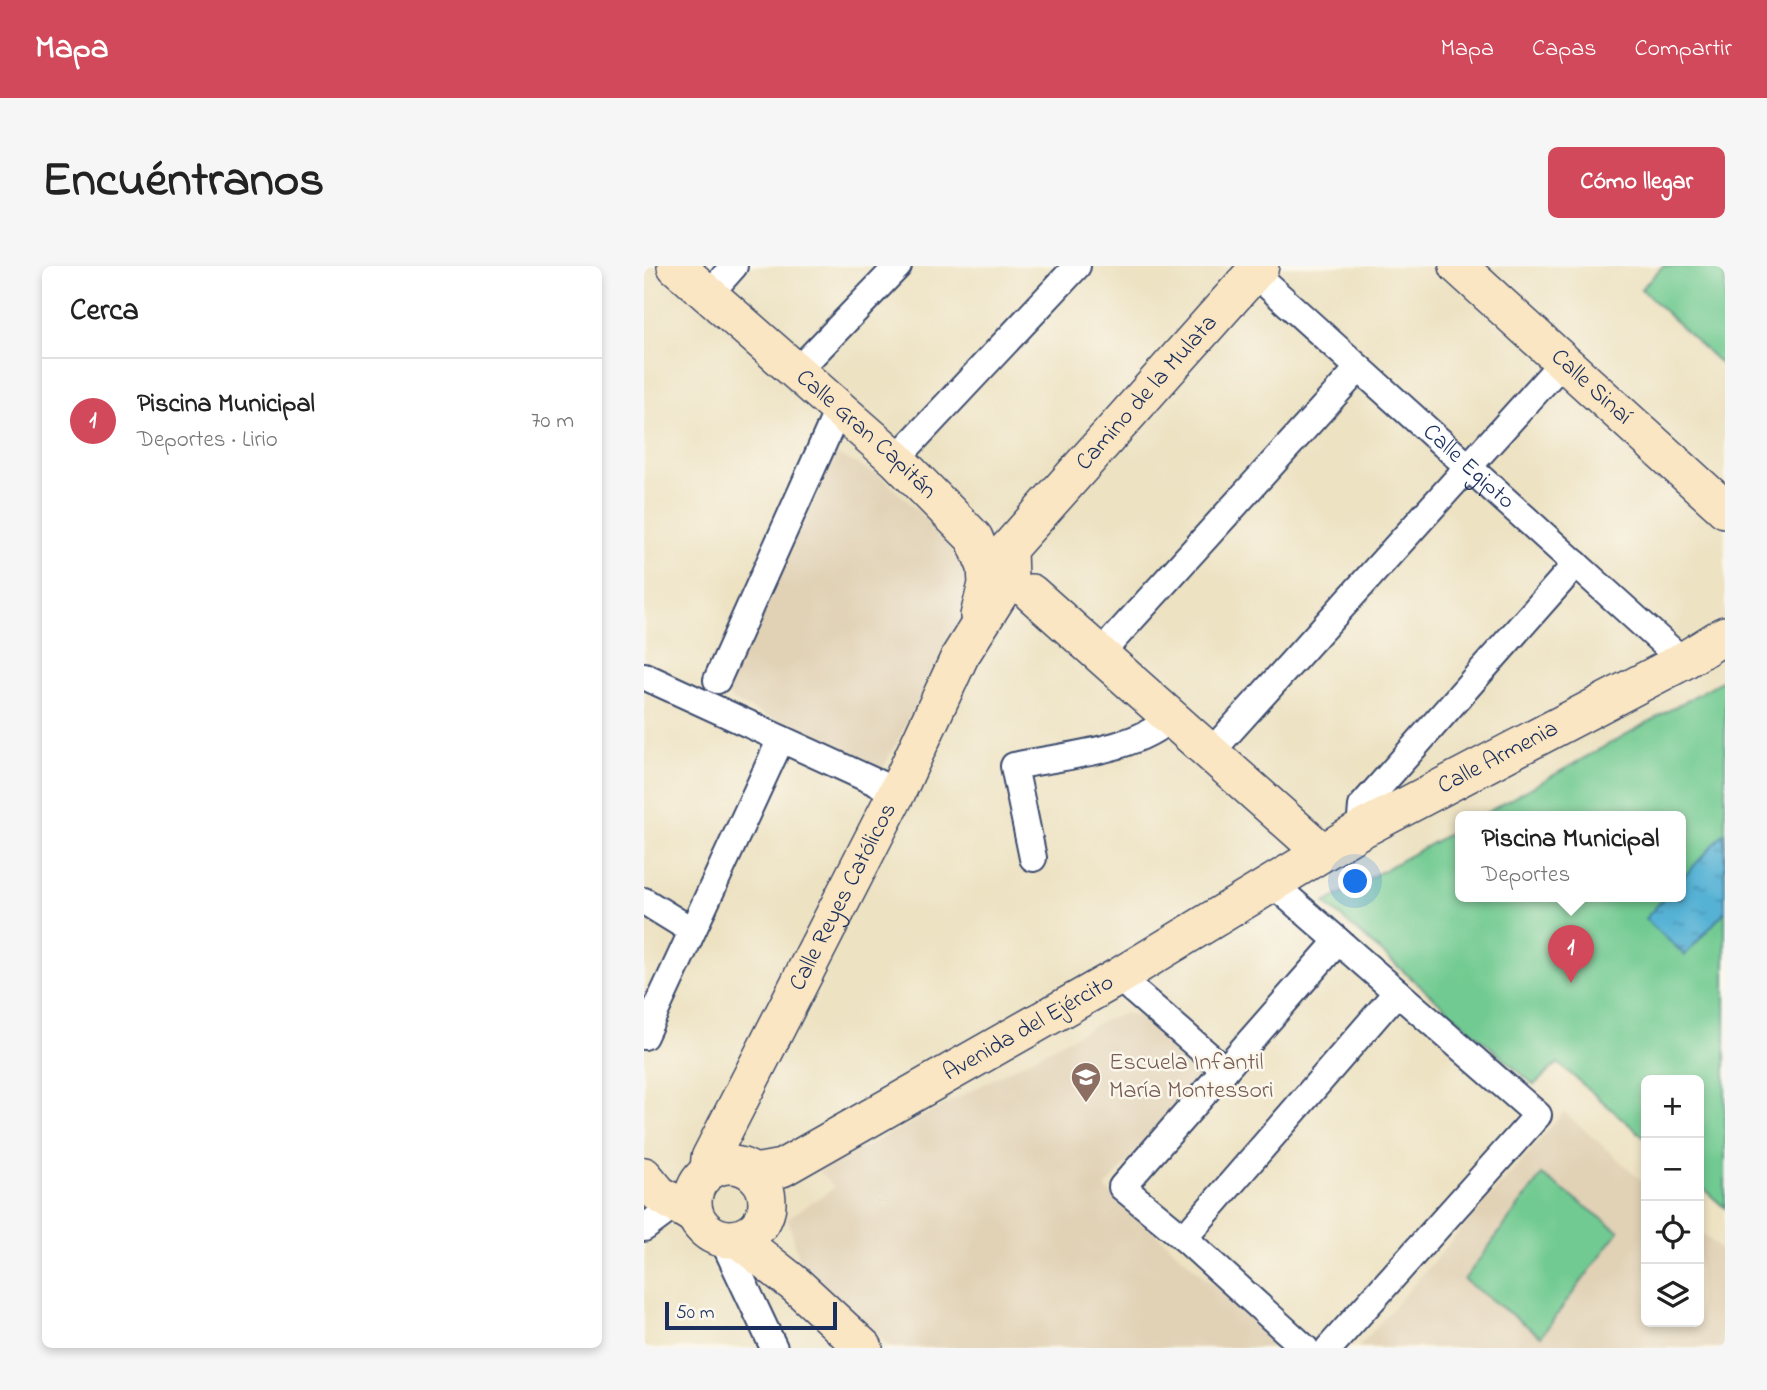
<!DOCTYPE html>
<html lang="es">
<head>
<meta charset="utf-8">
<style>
	body { margin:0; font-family:"Indie Flower",sans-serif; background:#f6f6f6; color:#222 }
	.controls { position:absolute; right:21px; bottom:21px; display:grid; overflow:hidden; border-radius:10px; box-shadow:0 4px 10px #0003 }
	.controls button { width:63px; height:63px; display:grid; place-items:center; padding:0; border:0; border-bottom:2px solid #e0e0e0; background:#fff; color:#222; font:35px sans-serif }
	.scale { position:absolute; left:21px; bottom:18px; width:172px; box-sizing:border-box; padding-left:7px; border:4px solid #1b2f5e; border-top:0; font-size:19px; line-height:24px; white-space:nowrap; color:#1b2f5e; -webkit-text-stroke:5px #fbf7ec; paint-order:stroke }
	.you { position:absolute; left:712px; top:616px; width:24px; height:24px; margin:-18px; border:5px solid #fff; border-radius:50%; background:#1a73e8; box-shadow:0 0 0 10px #1a73e833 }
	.badge { display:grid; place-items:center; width:46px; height:46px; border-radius:50%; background:#d1495b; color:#fff; font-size:23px; font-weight:700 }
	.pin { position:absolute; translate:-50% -58px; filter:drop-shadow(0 2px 4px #0008) }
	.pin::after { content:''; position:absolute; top:37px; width:24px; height:21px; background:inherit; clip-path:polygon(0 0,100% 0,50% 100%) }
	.popup { position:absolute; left:811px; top:545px; width:231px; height:91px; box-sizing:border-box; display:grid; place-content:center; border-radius:10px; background:#fff; filter:drop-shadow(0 2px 5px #0005); font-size:23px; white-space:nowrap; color:#767676 }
	.popup b { font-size:26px; color:#222 }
	.popup::after { content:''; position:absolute; left:50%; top:100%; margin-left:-14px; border:14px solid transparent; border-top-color:#fff }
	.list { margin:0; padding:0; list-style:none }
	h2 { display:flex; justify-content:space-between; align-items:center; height:91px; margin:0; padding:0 28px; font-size:30px }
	h2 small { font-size:23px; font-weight:400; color:#767676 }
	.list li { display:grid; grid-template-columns:46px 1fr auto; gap:21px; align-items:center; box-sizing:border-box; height:126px; padding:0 28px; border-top:2px solid #e0e0e0 }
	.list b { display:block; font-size:26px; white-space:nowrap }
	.list p { margin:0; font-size:23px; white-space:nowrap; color:#767676 }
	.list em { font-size:23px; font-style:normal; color:#767676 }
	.icon { flex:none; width:38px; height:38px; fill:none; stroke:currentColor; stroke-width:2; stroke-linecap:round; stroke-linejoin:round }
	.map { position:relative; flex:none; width:1081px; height:1082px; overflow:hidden; border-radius:10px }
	header { display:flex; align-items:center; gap:42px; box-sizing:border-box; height:98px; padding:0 35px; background:#d1495b; color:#fff }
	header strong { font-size:33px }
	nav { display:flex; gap:38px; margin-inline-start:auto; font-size:24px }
	.intro { display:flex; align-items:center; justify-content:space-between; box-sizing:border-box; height:168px; padding:0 42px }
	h1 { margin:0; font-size:49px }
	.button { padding:18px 32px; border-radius:10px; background:#d1495b; color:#fff; font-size:24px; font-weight:700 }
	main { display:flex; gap:42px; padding:0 42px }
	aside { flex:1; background:#fff; border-radius:10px; box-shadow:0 4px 10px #0003 }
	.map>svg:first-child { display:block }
</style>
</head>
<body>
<header>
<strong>Mapa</strong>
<nav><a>Mapa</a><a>Capas</a><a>Compartir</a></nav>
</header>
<div class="intro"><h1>Encuéntranos</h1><a class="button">Cómo llegar</a></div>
<main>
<aside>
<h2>Cerca<small></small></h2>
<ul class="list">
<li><span class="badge">1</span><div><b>Piscina Municipal</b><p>Deportes · Lirio</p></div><em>70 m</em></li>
</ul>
</aside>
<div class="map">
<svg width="1081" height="1082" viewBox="0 0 1081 1082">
	<defs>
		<pattern id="water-ripples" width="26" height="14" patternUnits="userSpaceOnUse" patternTransform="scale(1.75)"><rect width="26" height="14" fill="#57b2d5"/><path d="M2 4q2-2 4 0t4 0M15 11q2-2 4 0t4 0" fill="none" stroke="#4791b0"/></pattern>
	</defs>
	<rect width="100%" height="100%" fill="#fbf7ec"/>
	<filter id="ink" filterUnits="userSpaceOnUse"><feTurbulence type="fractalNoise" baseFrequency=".0143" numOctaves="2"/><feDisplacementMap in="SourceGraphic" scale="14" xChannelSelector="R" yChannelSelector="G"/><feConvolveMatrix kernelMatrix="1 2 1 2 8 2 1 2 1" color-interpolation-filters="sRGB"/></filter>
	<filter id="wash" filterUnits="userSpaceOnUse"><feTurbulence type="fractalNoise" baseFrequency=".00686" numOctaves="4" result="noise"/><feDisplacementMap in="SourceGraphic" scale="28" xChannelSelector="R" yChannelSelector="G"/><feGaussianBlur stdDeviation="1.57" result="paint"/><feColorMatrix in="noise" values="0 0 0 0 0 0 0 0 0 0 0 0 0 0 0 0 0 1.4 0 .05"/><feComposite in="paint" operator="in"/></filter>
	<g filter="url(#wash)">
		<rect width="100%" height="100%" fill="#ede2c2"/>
		<g fill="#e1d2b6">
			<path d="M188,186L237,210L321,289L328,335L238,504L88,434L81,424Z"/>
			<path d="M481,747L503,751L564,804L461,922L640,1082H248L157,1001L144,952L190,922L175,905L457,756Z"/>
			<path d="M920,846L1002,918V1056H1055V964L1081,988V1082H714Z"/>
		</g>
		<g fill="#71ca91" stroke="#467c78" stroke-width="2">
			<path d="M1019,0H1081V102L997,23Z"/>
			<path d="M1081,413V942L1055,919V814H1002V873L914,797L890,819L681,637L817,561V631H1037V551H835Z"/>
			<path d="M898,909L975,965L897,1070L820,1014Z"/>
		</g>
		<path fill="url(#water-ripples)" stroke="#39709a" stroke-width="2" d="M1080,567L1081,645L1041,689L1001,653L1021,631H1037V614Z"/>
	</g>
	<g filter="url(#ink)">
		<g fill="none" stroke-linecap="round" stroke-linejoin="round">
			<g stroke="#3a4a6d" stroke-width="30">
				<g id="street">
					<path id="s1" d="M610,7L1039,395"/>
					<path d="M65,28L90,0"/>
					<path d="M153,105L254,0"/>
					<path d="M252,193L433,0"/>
					<path d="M456,388L715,102"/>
					<path d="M0,410L253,526"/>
					<path d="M73,414L195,142"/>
					<path d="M568,485L918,97"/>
					<path d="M716,564L718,540L932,298"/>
					<path d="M389,592L370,500C417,490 493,485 527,451"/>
					<path d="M630,619L894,849L685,1082"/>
					<path d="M0,635L47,664"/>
					<path d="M474,711L581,804"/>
					<path d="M0,770L137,473"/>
					<path d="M0,962L50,925"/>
					<path d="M540,972L753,726"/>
					<path d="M79,974L130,1082"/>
					<path d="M661,1082L540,972L478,921L694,675"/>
				</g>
			</g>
			<g stroke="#3a4a6d" stroke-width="40">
				<g id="secondary">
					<path id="s2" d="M32,0L252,193L330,272L342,301L343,318L335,350"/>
					<path id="s3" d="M814,0L1081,243"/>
					<path id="s4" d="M365,314L364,283L616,0"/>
					<path d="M387,327L678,586"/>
					<circle cx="86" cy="936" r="37"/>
					<path id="s5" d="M65,905L66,892L253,526L316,390L362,317"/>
					<path id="s6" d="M110,907L138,902L474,711L716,564L1039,395L1081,369"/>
					<path d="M0,910L15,928L50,949"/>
					<path d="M94,973L152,1019L220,1082"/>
				</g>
			</g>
			<use href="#street" stroke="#fff" stroke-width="26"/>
			<use href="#secondary" stroke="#fbe6c3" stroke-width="37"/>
		</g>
	</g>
	<defs>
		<g id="school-pin" transform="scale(1.575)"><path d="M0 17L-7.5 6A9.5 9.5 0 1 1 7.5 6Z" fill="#8d6e63" stroke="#fbf7ec"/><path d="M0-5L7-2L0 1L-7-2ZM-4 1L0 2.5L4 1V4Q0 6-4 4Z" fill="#fff"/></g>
	</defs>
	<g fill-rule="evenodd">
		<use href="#school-pin" x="442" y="811"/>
	</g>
	<g text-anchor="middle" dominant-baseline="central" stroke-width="5" stroke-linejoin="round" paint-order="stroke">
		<g font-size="24" fill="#1b2f5e" stroke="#fbf7ec">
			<text stroke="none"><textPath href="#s3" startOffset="180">Calle Sinaí</textPath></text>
			<text stroke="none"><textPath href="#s4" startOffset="240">Camino de la Mulata</textPath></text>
			<text stroke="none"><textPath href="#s2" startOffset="254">Calle Gran Capitán</textPath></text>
			<text stroke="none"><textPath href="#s1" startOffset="289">Calle Egipto</textPath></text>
			<text stroke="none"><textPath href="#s6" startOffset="854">Calle Armenia</textPath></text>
			<text stroke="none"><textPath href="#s5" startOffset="306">Calle Reyes Católicos</textPath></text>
			<text stroke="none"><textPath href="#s6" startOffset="312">Avenida del Ejército</textPath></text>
		</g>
		<g font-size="24" fill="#785e54" stroke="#fbf7ec" text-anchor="start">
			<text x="465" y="797">Escuela Infantil<tspan x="465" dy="28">María Montessori</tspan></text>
		</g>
	</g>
</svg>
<div class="controls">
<button>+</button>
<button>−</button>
<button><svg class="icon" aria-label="locate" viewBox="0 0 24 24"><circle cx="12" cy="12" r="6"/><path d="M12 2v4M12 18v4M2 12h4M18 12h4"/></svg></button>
<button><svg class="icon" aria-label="layers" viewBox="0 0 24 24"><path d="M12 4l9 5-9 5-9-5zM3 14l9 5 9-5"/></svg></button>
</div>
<div class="scale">50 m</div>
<div class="you"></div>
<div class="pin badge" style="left:927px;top:717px">1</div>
<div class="popup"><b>Piscina Municipal</b>Deportes</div>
</div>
</main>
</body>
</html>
